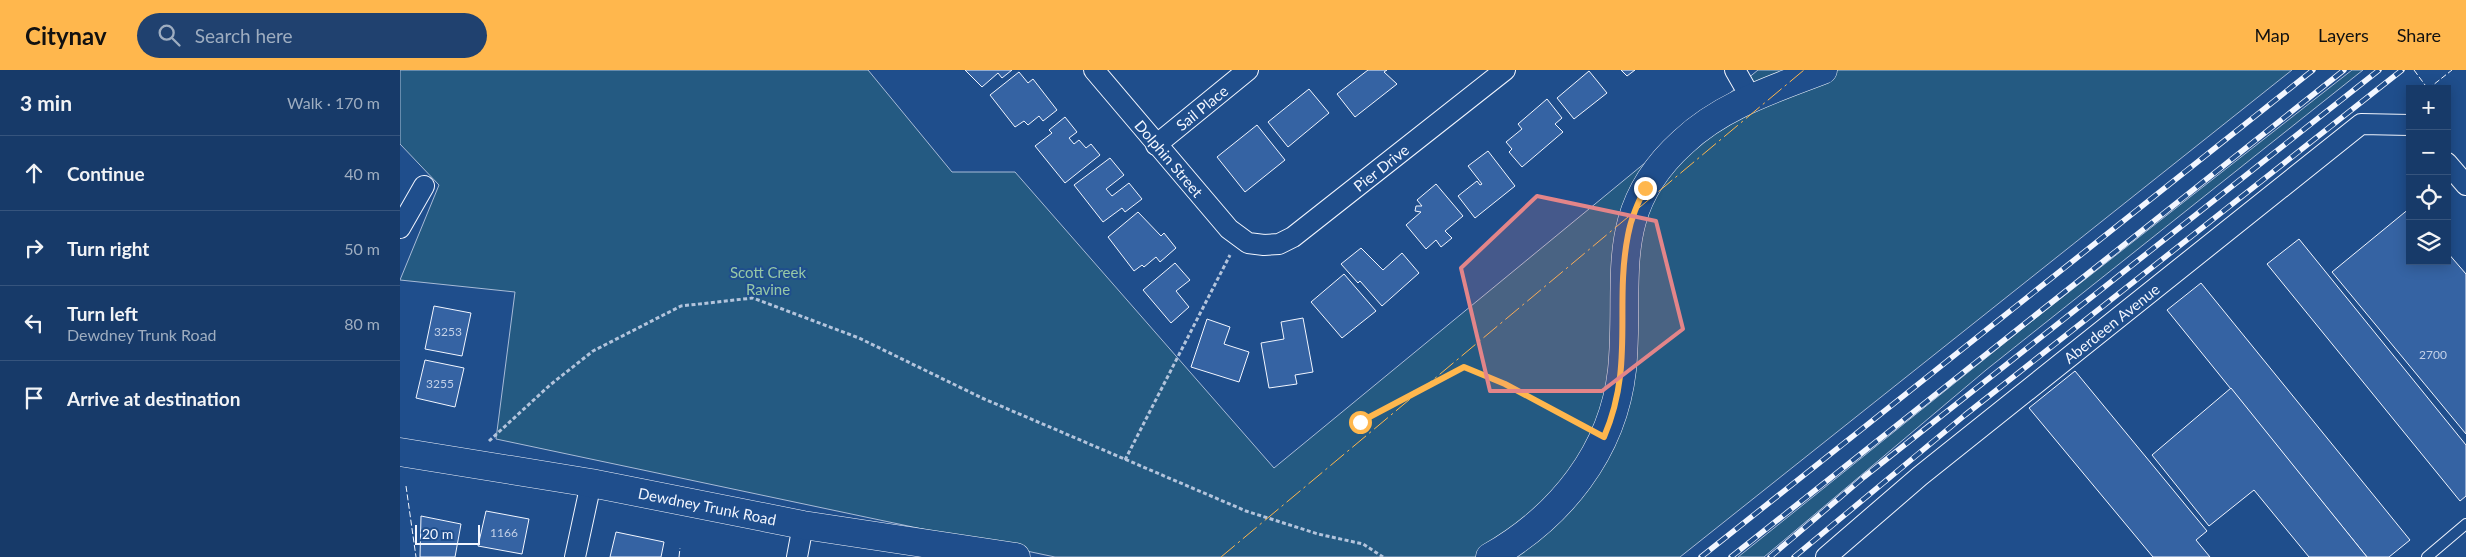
<!DOCTYPE html>
<html lang="en">
<head>
<meta charset="utf-8">
<style>
	body { margin:0; font-family:Lato,sans-serif; background:#20416f; color:#f1f3f6 }
	.controls { position:absolute; right:15px; top:15px; display:grid; overflow:hidden; border-radius:0px; box-shadow:0 2px 12px #0003 }
	.controls button { width:45px; height:45px; display:grid; place-items:center; padding:0; border:0; border-bottom:1px solid #36547d; background:#173a69; color:#f1f3f6; font:25px sans-serif }
	.scale { position:absolute; left:15px; bottom:12px; width:65px; box-sizing:border-box; padding-left:5px; border:2px solid #f2f6ff; border-top:0; font-size:14px; line-height:18px; white-space:nowrap; color:#f2f6ff; -webkit-text-stroke:4px #1f4e8c; paint-order:stroke }
	.stop { position:absolute; width:15px; height:15px; margin:-11px; border:4px solid #ffb74d; border-radius:50%; background:#fff }
	.stop.end { background:#ffb74d; border-color:#fff; box-shadow:0 1px 5px #0008 }
	.list { margin:0; padding:0; list-style:none }
	h2 { display:flex; justify-content:space-between; align-items:center; height:65px; margin:0; padding:0 20px; font-size:21px }
	h2 small { font-size:16px; font-weight:400; color:#9eadc0 }
	.list li { display:grid; grid-template-columns:32px 1fr auto; gap:15px; align-items:center; box-sizing:border-box; height:75px; padding:0 20px; border-top:1px solid #36547d }
	.list b { display:block; font-size:19px; white-space:nowrap }
	.list p { margin:0; font-size:16px; white-space:nowrap; color:#9eadc0 }
	.list em { font-size:16px; font-style:normal; color:#9eadc0 }
	.icon { flex:none; width:28px; height:28px; fill:none; stroke:currentColor; stroke-width:2; stroke-linecap:round; stroke-linejoin:round }
	.map { position:relative; flex:none; width:2066px; height:487px; overflow:hidden }
	header { display:flex; align-items:center; gap:30px; box-sizing:border-box; height:70px; padding:0 25px; background:#ffb74d; color:#111 }
	header strong { font-size:24px }
	nav { display:flex; gap:28px; margin-inline-start:auto; font-size:18px }
	.search { width:350px; height:45px; background:#20416f; display:flex; align-items:center; gap:12px; box-sizing:border-box; padding:0 18px; border-radius:28px; color:#9eadc0; font-size:19px }
	main { display:flex }
	aside { flex:1; background:#173a69 }
	.map>svg:first-child { display:block }
</style>
</head>
<body>
<header>
<strong>Citynav</strong>
<div class="search"><svg class="icon" aria-label="search" viewBox="0 0 24 24"><circle cx="10" cy="10" r="6"/><path d="M15 15l6 6"/></svg>Search here</div>
<nav><a>Map</a><a>Layers</a><a>Share</a></nav>
</header>
<main>
<aside>
<h2>3 min<small>Walk · 170 m</small></h2>
<ul class="list">
<li><svg class="icon" aria-label="ahead" viewBox="0 0 24 24"><path d="M12 20V5M6 11l6-6 6 6"/></svg><div><b>Continue</b></div><em>40 m</em></li>
<li><svg class="icon" aria-label="right" viewBox="0 0 24 24"><path d="M7 20v-9h11M14 6l5 5-5 5"/></svg><div><b>Turn right</b></div><em>50 m</em></li>
<li><svg class="icon" aria-label="left" viewBox="0 0 24 24"><path d="M17 20v-9H6M10 6l-5 5 5 5"/></svg><div><b>Turn left</b><p>Dewdney Trunk Road</p></div><em>80 m</em></li>
<li><svg class="icon" aria-label="arrive" viewBox="0 0 24 24"><path d="M6 21V4h12l-3 4 3 4H6"/></svg><div><b>Arrive at destination</b></div></li>
</ul>
</aside>
<div class="map">
<svg width="2066" height="487" viewBox="0 0 2066 487">
	<rect width="100%" height="100%" fill="#1f4e8c"/>
	<g fill="#245a82" stroke="#a8bbd7">
		<path d="M0,0H468L552,102H615L874,398L1358,0H1892L1280,487H655L96,369L115,222L0,210L39,115L0,74Z"/>
		<path d="M1952,0H1963L1586,300L1364,487H1338L1632,251Z"/>
	</g>
	<g fill="#3563a3" stroke="#f2f6ff">
		<path d="M565,0H612L602,8L598,3L582,17Z"/>
		<path d="M968,0H987L984,2L997,14L955,47L937,24Z"/>
		<path d="M1221,0H1235L1227,6Z"/>
		<path d="M1189,1L1207,23L1174,49L1157,28Z"/>
		<path d="M619,2L628,13L633,9L657,40L643,51L639,46L628,55L624,51L615,57L590,25Z"/>
		<path d="M909,19L929,43L888,77L868,52Z"/>
		<path d="M1147,29L1162,48L1155,54L1163,62L1122,97L1109,82L1112,79L1106,72L1122,59L1118,54Z"/>
		<path d="M665,47L677,62L669,68L674,74L679,70L686,78L691,74L700,85L665,113L635,76L652,63L649,60Z"/>
		<path d="M857,55L885,90L845,122L817,87Z"/>
		<path d="M1088,81L1115,116L1075,148L1058,126L1077,111L1080,115L1082,114L1068,96Z"/>
		<path d="M710,88L724,105L706,119L712,126L729,113L742,129L725,142L722,138L703,152L674,115Z"/>
		<path d="M1036,114L1063,146L1045,161L1052,168L1041,177L1036,170L1026,179L1006,155L1021,142L1015,141L1016,136H1022L1017,130Z"/>
		<path d="M2010,138V191H2047V182L2066,204V364L1932,202Z"/>
		<path d="M738,142L761,166L764,163L776,178L760,192L756,187L744,197L742,195L734,201L708,167Z"/>
		<path d="M1899,169L2066,375V426L2060,431L1867,194Z"/>
		<path d="M961,178L983,200L1002,183L1019,203L982,236L960,211L958,213L941,194Z"/>
		<path d="M775,193L790,210L776,221L789,237L771,253L743,220Z"/>
		<path d="M944,204L976,241L942,268L911,232Z"/>
		<path d="M1801,213L2010,470L1989,487H1967L1767,240Z"/>
		<path d="M34,236L71,243L62,286L25,279Z"/>
		<path d="M903,248L913,302L895,305L897,314L869,318L861,273L884,269L881,252Z"/>
		<path d="M807,249L830,257L824,274L849,282L839,312L791,297Z"/>
		<path d="M25,290L64,298L55,337L16,328Z"/>
		<path d="M1675,301L1807,461L1796,470L1810,487H1753L1629,338Z"/>
		<path d="M1831,318L1967,487H1909L1854,420L1809,456L1752,385Z"/>
		<path d="M86,441L129,449L122,484L78,476Z"/>
		<path d="M21,446L61,454L55,487H20Z"/>
		<path d="M216,462L264,472L261,487H210Z"/>
	</g>
	<g fill="none" stroke-linecap="round" stroke-linejoin="round">
		<g stroke="#f2f6ff" stroke-width="12">
			<path id="service" d="M2027,487L2066,454"/>
		</g>
		<g stroke="#f2f6ff" stroke-width="22">
			<g id="minor">
				<path id="s1" d="M694,0L829,159L848,173L864,175L879,174L893,167L1105,0"/>
				<path d="M1335,0L1351,28"/>
				<path id="s2" d="M756,75L848,0"/>
				<path d="M2047,93L2066,115"/>
				<path d="M0,158L24,116"/>
				<path d="M175,487L191,413"/>
				<path d="M397,487L403,455"/>
				<path id="s3" d="M1426,487L1520,406L1961,54L2010,55"/>
			</g>
		</g>
		<g stroke="#f2f6ff" stroke-width="29">
			<g id="secondary">
				<path id="s4" d="M0,382L191,413L403,455L616,487"/>
				<path d="M1090,487C1160,447 1213,382 1222,300C1231,211 1205,142 1283,72C1322,35 1374,19 1423,0"/>
			</g>
		</g>
		<g stroke="#b3c4dc" stroke-width="3" stroke-dasharray="4 2.5" stroke-linecap="butt">
			<path d="M960,352L1064,297L1105,314L1183,356"/>
			<path d="M89,371L150,315L193,281L281,236L353,228L459,268L582,328L846,441L918,464L963,474L983,487"/>
			<path d="M725,390L830,185"/>
		</g>
		<use href="#service" stroke="#1f4e8c" stroke-width="10"/>
		<use href="#minor" stroke="#1f4e8c" stroke-width="20"/>
		<use href="#secondary" stroke="#1f4e8c" stroke-width="28"/>
		<g stroke="#f2f6ff" stroke-width="5.5">
			<g id="rail">
				<path d="M1301,487L1913,0"/>
				<path d="M1331,487L1944,0"/>
				<path d="M1370,487L1464,407L1979,0"/>
				<path d="M1394,487L1565,345L2002,0"/>
			</g>
		</g>
		<use href="#rail" stroke="#1f4e8c" stroke-width="4" stroke-dasharray="11" stroke-linecap="butt"/>
		<g stroke="#f2f6ff" stroke-width="1" stroke-dasharray="6 2.5" stroke-linecap="butt">
			<path d="M2014,0L2028,19"/>
			<path d="M2028,19L2052,0"/>
			<path d="M6,416L16,487"/>
			<path d="M279,487L280,478"/>
		</g>
		<path stroke="#ffb74d" stroke-width="1" stroke-dasharray="18 4 2.5 4" stroke-linecap="butt" d="M821,487L1404,0"/>
	</g>
	<g fill="none" stroke-linecap="round" stroke-linejoin="round">
		<path stroke="#ffb74d" stroke-width="6" d="M960,352L1064,297L1105,314L1204,367C1235,295 1214,236 1228,165C1231,148 1238,133 1245,118"/>
	</g>
	<path fill="#e38589" fill-opacity="0.2" stroke="#e38589" stroke-width="4" stroke-linejoin="round" d="M1137,126L1256,151L1283,259L1202,321H1090L1061,198Z"/>
	<g text-anchor="middle" dominant-baseline="central" stroke-width="4" stroke-linejoin="round" paint-order="stroke">
		<g font-size="12" fill="#c3d1e8">
			<text x="48" y="261">3253</text>
			<text x="2033" y="284">2700</text>
			<text x="40" y="313">3255</text>
			<text x="104" y="462">1166</text>
		</g>
		<g font-size="15" fill="#f2f6ff" stroke="#1f4e8c">
			<text stroke="none"><textPath href="#s2" startOffset="59">Sail Place</textPath></text>
			<text stroke="none"><textPath href="#s1" startOffset="116">Dolphin Street</textPath></text>
			<text stroke="none"><textPath href="#s1" startOffset="391">Pier Drive</textPath></text>
			<text stroke="none"><textPath href="#s3" startOffset="369">Aberdeen Avenue</textPath></text>
			<text stroke="none"><textPath href="#s4" startOffset="312">Dewdney Trunk Road</textPath></text>
		</g>
		<g font-size="15" fill="#97c8a6" stroke="#1f4e8c">
			<text x="368" y="202">Scott Creek<tspan x="368" dy="17">Ravine</tspan></text>
		</g>
	</g>
</svg>
<div class="controls">
<button>+</button>
<button>−</button>
<button><svg class="icon" aria-label="locate" viewBox="0 0 24 24"><circle cx="12" cy="12" r="6"/><path d="M12 2v4M12 18v4M2 12h4M18 12h4"/></svg></button>
<button><svg class="icon" aria-label="layers" viewBox="0 0 24 24"><path d="M12 4l9 5-9 5-9-5zM3 14l9 5 9-5"/></svg></button>
</div>
<div class="scale">20 m</div>
<div class="stop" style="left:960px;top:352px"></div>
<div class="stop end" style="left:1245px;top:118px"></div>
</div>
</main>
</body>
</html>
